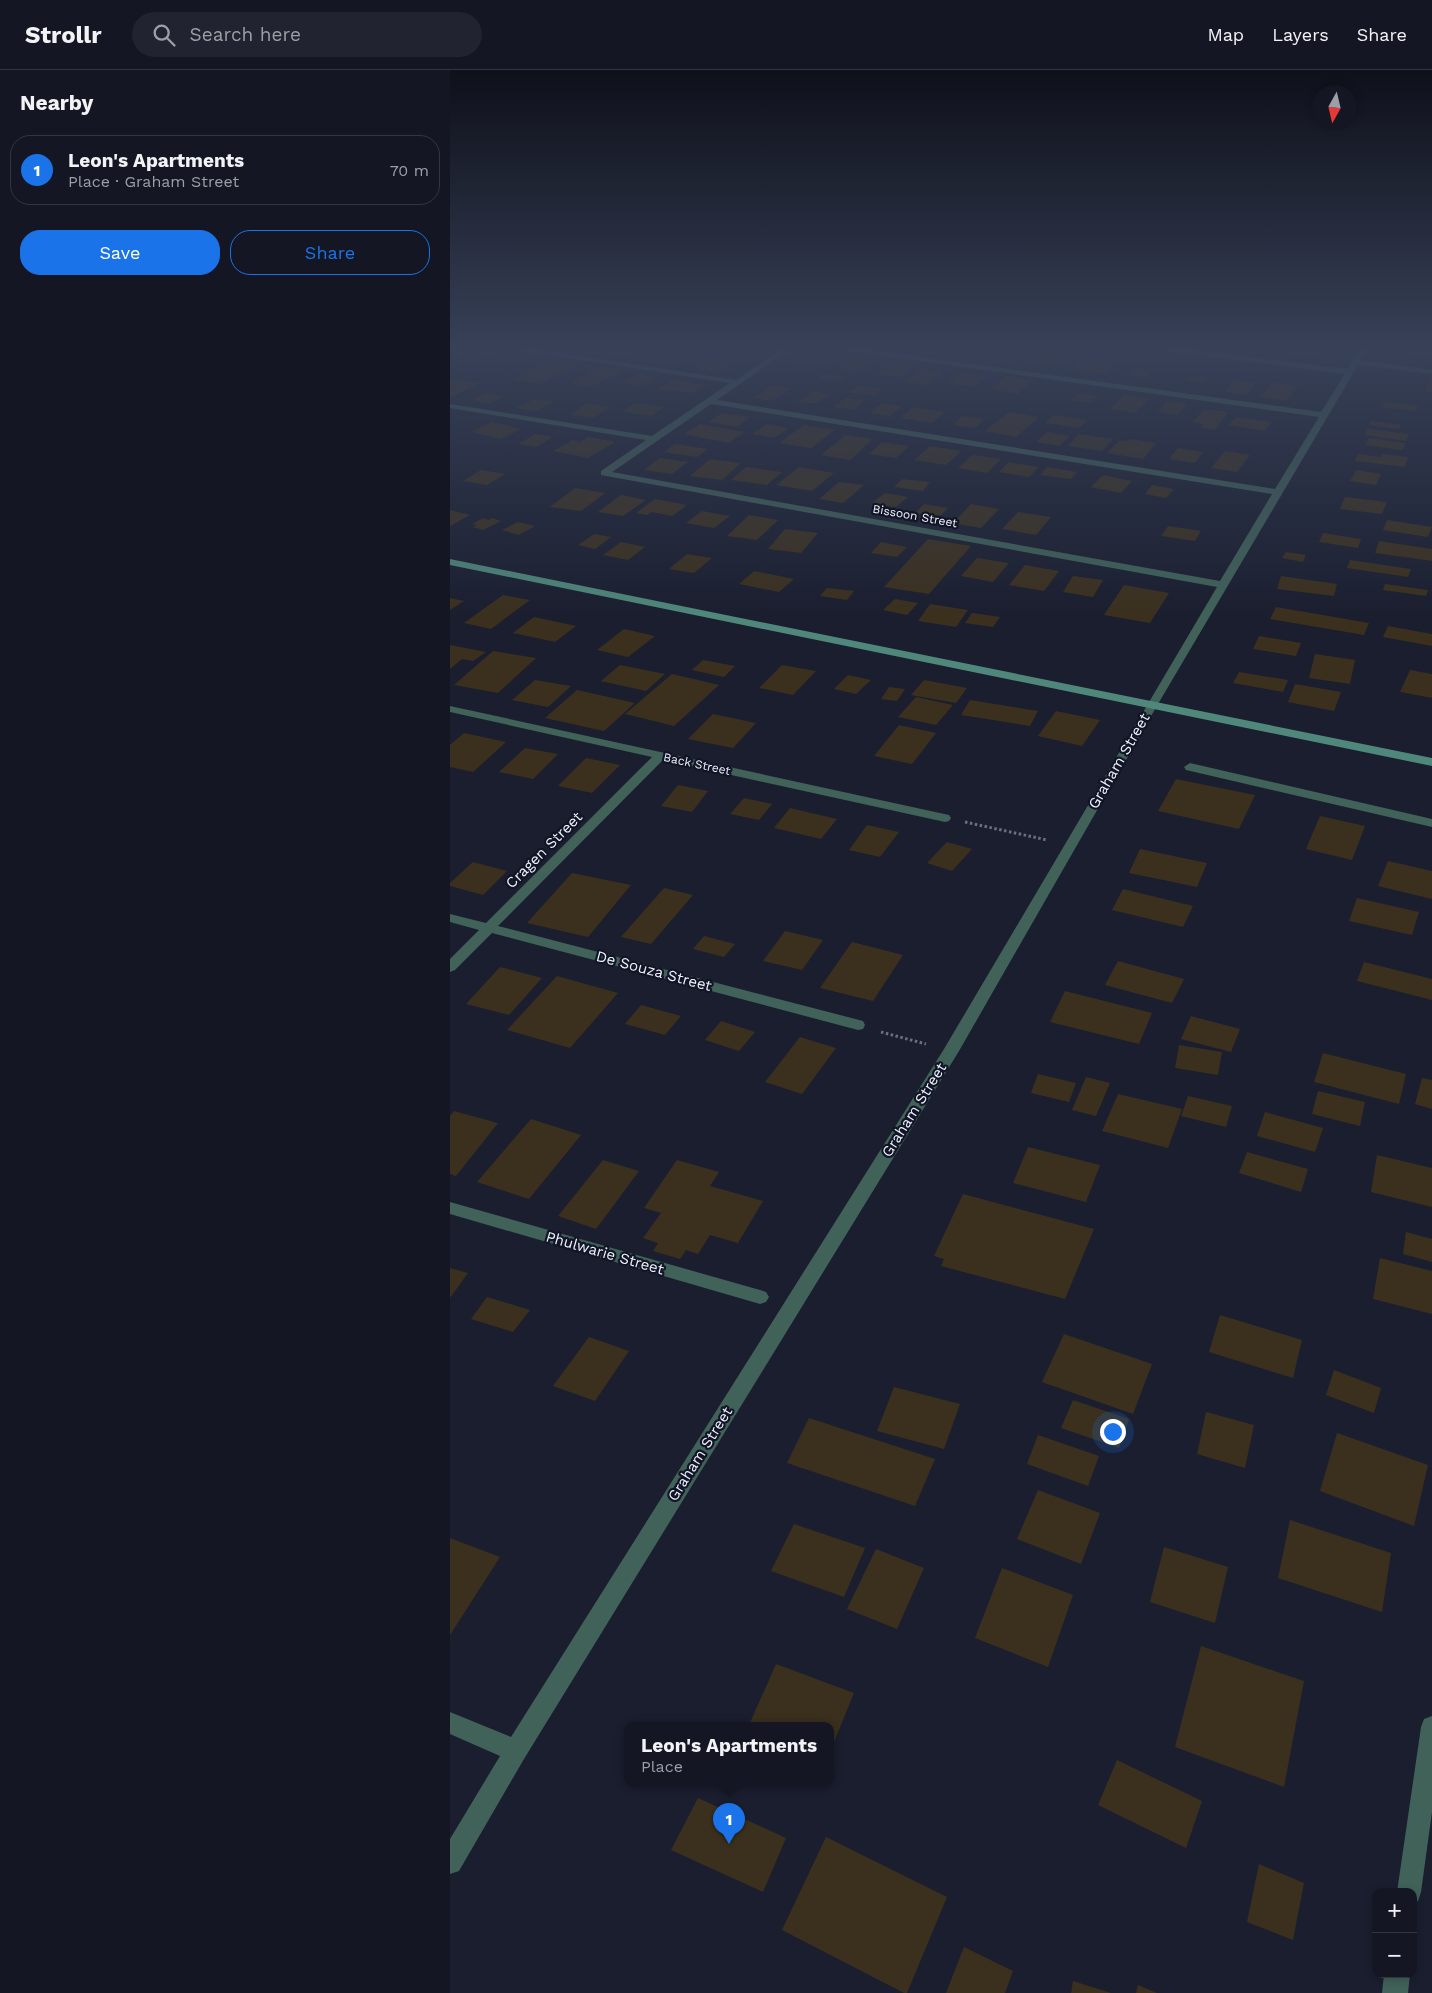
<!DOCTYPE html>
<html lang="en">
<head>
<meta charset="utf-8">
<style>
	body { margin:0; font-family:"Work Sans",sans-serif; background:#212330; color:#f1f3f6 }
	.controls { position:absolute; right:15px; bottom:15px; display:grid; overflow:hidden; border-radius:10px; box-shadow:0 2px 8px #0003 }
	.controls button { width:45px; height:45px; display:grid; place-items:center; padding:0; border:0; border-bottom:1px solid #333541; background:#141623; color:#f1f3f6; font:25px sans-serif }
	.compass { position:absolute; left:862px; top:15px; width:45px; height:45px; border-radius:50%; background:#141623; box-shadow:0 2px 8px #0003; rotate:188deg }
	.you { position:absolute; left:662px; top:1361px; width:18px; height:18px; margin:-12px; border:4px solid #fff; border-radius:50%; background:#1a73e8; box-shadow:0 0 0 8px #1a73e833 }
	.badge { display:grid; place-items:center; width:32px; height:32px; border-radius:50%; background:#1a73e8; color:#fff; font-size:16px; font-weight:700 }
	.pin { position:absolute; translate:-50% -41px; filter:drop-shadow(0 1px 2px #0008) }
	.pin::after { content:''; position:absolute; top:26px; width:18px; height:15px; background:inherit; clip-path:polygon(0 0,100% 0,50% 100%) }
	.popup { position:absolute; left:174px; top:1652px; width:210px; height:65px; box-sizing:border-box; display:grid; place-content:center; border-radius:10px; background:#141623; filter:drop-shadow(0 1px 4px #0005); font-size:16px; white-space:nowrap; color:#9d9fa6 }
	.popup b { font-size:19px; color:#f1f3f6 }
	.popup::after { content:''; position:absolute; left:50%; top:100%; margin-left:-10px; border:10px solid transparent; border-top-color:#141623 }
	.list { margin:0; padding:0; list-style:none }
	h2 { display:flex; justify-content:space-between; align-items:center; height:65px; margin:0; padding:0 20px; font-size:21px }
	h2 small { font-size:16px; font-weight:400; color:#9d9fa6 }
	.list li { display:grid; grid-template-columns:32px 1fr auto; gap:15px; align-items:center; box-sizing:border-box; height:70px; margin:0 10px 10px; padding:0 10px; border:1px solid #333541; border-radius:20px }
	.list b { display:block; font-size:19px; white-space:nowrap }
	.list p { margin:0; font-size:16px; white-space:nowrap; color:#9d9fa6 }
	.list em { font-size:16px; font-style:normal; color:#9d9fa6 }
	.actions { display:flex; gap:10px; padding:15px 20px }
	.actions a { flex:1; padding:11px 0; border:1px solid #1a73e8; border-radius:20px; text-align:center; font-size:18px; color:#1a73e8 }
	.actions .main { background:#1a73e8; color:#fff }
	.icon { flex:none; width:28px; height:28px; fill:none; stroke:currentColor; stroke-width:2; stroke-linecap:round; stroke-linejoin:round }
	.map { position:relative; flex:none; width:982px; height:1923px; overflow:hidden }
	header { display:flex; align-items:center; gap:30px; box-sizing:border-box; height:70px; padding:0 25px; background:#141623; border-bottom:1px solid #333541 }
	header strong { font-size:24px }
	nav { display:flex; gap:28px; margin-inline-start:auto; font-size:18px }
	.search { width:350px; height:45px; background:#212330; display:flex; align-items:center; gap:12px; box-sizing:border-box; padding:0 18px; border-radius:28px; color:#9d9fa6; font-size:19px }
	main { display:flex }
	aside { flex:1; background:#141623 }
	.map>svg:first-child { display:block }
</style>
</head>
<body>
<header>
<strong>Strollr</strong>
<div class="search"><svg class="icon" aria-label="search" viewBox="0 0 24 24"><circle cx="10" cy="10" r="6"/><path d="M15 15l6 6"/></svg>Search here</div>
<nav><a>Map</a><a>Layers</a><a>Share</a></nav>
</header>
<main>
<aside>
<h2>Nearby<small></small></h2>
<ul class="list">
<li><span class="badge">1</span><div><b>Leon's Apartments</b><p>Place · Graham Street</p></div><em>70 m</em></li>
</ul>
<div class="actions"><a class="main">Save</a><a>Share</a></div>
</aside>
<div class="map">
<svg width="982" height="1923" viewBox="0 0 982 1923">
	<rect width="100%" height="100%" fill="#1a1e2f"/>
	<g fill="#3b301e">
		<path d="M5,279H30L46,282L25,291L0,286V281Z"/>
		<path d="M172,279H190L173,288L159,286Z"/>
		<path d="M844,279H872L868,287L842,284Z"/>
		<path d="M959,279H982V286L957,283Z"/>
		<path d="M554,281L574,284L564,292L544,289Z"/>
		<path d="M357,282L387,286L372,296L342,292Z"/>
		<path d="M660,283L673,285L667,291L654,289Z"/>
		<path d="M220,285L237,288L223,295L206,291Z"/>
		<path d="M594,285L619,289L609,298L577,293L585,287L591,288Z"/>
		<path d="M397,287L423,290L411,299L407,298L403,301L389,299L396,294L388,293Z"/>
		<path d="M99,290L127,294L90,314L63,310Z"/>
		<path d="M260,292L277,295L265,302L248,298Z"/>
		<path d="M441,292L465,296L451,307L427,304Z"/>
		<path d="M628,294L643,296L645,294L662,296L656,304L623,300Z"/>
		<path d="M152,296L174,300L141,317L119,313Z"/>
		<path d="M471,299L493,302L477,315L455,312Z"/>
		<path d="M683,299L702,302L696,307L677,305Z"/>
		<path d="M510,303L536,306L524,317L498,313Z"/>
		<path d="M190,304L206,308L189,316L172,312Z"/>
		<path d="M375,304L396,307L390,311L368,308Z"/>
		<path d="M557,306L584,310L568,324L540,319Z"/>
		<path d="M740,306L759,308L754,313L736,311Z"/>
		<path d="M981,308L982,322L975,321Z"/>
		<path d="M6,309L30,313L0,328V312Z"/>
		<path d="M223,310L257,315L244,323L208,319Z"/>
		<path d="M785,310L806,313L796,325L775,322Z"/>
		<path d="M822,312L848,316L837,331L811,327Z"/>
		<path d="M322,315L341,318L322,331L304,328Z"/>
		<path d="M409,316L433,319L423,326L399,322Z"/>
		<path d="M364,321L380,324L365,334L348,331Z"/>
		<path d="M36,323L54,327L39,334L21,330Z"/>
		<path d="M628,323L648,326L640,333L620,330Z"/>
		<path d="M674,325L699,329L685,343L660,339Z"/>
		<path d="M395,328L415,330L404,340L384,337Z"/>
		<path d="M84,329L103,332L86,341L66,338Z"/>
		<path d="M717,331L737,334L728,345L708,342Z"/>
		<path d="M935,332L968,336L965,341L932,337Z"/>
		<path d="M137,333L160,337L143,348L120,345Z"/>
		<path d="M185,333L214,337L202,346L172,342Z"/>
		<path d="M432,333L452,336L439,346L420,343Z"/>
		<path d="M463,337L495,342L482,353L450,348Z"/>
		<path d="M753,340H763L778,342L765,360L751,358L754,354L743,352Z"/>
		<path d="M559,342L589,347L566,367L535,361Z"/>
		<path d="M272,343L300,347L287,357L258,352Z"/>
		<path d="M603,345L638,350L629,358L595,353Z"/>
		<path d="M512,346L534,349L525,358L503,355Z"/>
		<path d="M786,347L822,352L815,361L779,355Z"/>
		<path d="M921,351L951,355L949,359L919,355Z"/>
		<path d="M42,352L71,359L51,369L21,362Z"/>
		<path d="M250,354L295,362L279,373L234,364Z"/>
		<path d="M317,354L339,358L324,368L302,364Z"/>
		<path d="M354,355L385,360L361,378L329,373Z"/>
		<path d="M918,359L959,364L956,371L915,365Z"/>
		<path d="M597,362L620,366L609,376L586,372Z"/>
		<path d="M86,364L103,367L86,377L68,374Z"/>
		<path d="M629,364L663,369L652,381L618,376Z"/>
		<path d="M395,365L423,369L400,390L371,385Z"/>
		<path d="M139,367L165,372L138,388L103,381L122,370L130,372Z"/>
		<path d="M919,368L956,373L952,380L915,375Z"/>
		<path d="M680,369L706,373L693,389L657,383L669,371H676Z"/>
		<path d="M432,372L459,376L446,388L419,384Z"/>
		<path d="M225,374L258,379L247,387L214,382Z"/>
		<path d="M480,376L511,381L496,395L464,390Z"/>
		<path d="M728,378L753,382L745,393L719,389Z"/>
		<path d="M775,381L800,385L787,402L761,398Z"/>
		<path d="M908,384L931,387L932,384L958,387L955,397L905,391Z"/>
		<path d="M522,385L551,389L537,403L508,398Z"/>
		<path d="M210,388L238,392L222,404L194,400Z"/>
		<path d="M260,389L291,393L272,410L240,406Z"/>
		<path d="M559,392L589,397L579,407L549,402Z"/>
		<path d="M296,397L332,402L317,415L281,410Z"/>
		<path d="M349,397L384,403L362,421L326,415Z"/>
		<path d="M597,397L627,402L621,409L590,405Z"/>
		<path d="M31,400L55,404L37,415L13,411Z"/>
		<path d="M906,400L931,404L926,415L900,411Z"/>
		<path d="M653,405L682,411L671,423L641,417Z"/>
		<path d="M452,409L480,412L473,421L444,417Z"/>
		<path d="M389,412L414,415L393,433L369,429Z"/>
		<path d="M702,415L724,419L716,428L695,424Z"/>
		<path d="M125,418L155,423L131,441L100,437Z"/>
		<path d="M435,423L458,427L446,437L422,433Z"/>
		<path d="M171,425L196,430L173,446L148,442Z"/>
		<path d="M895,427L937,432L932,444L890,439Z"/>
		<path d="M205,429L237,435L222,446L202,442L197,445L186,443Z"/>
		<path d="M474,434L498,438L489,447L465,443Z"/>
		<path d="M521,434L549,439L531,458L503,453Z"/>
		<path d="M0,440L20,445L0,456Z"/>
		<path d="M252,441L280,446L264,458L236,453Z"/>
		<path d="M568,442L601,447L586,465L552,459Z"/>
		<path d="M299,445L328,450L307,470L277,466Z"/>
		<path d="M33,448L39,450L42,448L51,451L33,460L23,457L27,455L22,454Z"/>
		<path d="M937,450L982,457L978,467L933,460Z"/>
		<path d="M68,452L85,456L69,465L52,460Z"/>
		<path d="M718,456L751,461L745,471L711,466Z"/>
		<path d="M335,459L368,463L351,483L318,479Z"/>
		<path d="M873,463L911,469L908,478L869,472Z"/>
		<path d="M144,464L161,467L145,479L128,475Z"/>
		<path d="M478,469L521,476L479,524L434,517Z"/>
		<path d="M929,471L982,479V491L925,483Z"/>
		<path d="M171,472L195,477L178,490L153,485Z"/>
		<path d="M431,472L457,477L447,487L421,483Z"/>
		<path d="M836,482L856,485L853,492L832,488Z"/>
		<path d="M237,484L262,488L244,503L219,499Z"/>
		<path d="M527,488L559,493L543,512L511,506Z"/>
		<path d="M900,490L961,499L958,507L897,498Z"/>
		<path d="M575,495L609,501L594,521L559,515Z"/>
		<path d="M304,501L344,509L329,522L289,514Z"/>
		<path d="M623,506L653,510L643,527L613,522Z"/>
		<path d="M831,506L887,514L884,526L827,519Z"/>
		<path d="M935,514L978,520L976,526L933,520Z"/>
		<path d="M674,515L719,523L700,553L654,545Z"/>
		<path d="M377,518L404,521L397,530L370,526Z"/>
		<path d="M53,525L80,530L41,559L14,553Z"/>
		<path d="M0,528L14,531L0,540Z"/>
		<path d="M445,529L468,533L457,545L433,540Z"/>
		<path d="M480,534L518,540L506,557L468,551Z"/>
		<path d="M826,537L919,553L914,565L820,549Z"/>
		<path d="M522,543L550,547L543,557L515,553Z"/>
		<path d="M84,547L126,556L105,572L63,563Z"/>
		<path d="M938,556L982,564V576L933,567Z"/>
		<path d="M174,559L205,566L178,587L147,580Z"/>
		<path d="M809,566L851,573L846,586L803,579Z"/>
		<path d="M0,575L36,582L23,591L12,589L0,599Z"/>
		<path d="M43,581L86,588L48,623L4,615Z"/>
		<path d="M865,584L905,590L900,614L859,608Z"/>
		<path d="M253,590L285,596L274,607L242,600Z"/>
		<path d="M170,595L215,604L196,621L151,611Z"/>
		<path d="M332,595L366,601L343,625L309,618Z"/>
		<path d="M960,600L982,604V628L950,622Z"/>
		<path d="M789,602L838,610L833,622L783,613Z"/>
		<path d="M222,604L269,615L224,656L175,644Z"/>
		<path d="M398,605L421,610L406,624L384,619Z"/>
		<path d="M85,610L121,616L98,637L62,630Z"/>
		<path d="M474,610L517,618L506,633L461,625Z"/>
		<path d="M845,614L891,622L884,641L838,632Z"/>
		<path d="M439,617L455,619L447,631L431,629Z"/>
		<path d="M127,620L185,633L154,661L95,648Z"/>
		<path d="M466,627L503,635L486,655L448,647Z"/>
		<path d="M520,630L588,641L580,656L511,645Z"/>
		<path d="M606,641L650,650L632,676L588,666Z"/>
		<path d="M263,644L306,653L283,678L238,669Z"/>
		<path d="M449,655L486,663L462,694L424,686Z"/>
		<path d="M14,663L56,672L23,702L0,697V675Z"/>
		<path d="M75,678L108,684L83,709L49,702Z"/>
		<path d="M136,688L170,695L142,723L108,716Z"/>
		<path d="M726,709L805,725L789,759L708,741Z"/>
		<path d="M228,715L258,721L242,742L211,736Z"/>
		<path d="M294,728L322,734L309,750L280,744Z"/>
		<path d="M340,738L387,749L371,769L324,758Z"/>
		<path d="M870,746L915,756L902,790L856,779Z"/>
		<path d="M417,755L449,762L430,787L399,780Z"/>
		<path d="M497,772L522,779L502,801L477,793Z"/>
		<path d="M690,779L757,793L747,817L679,803Z"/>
		<path d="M938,791L982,801V829L928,816Z"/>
		<path d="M23,792L57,801L33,825L0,816V813Z"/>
		<path d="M122,803L181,815L138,867L77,853Z"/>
		<path d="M214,818L243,825L201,874L171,867Z"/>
		<path d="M673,819L743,836L733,857L662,840Z"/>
		<path d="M907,828L969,842L962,865L899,851Z"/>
		<path d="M335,861L373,870L352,900L313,891Z"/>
		<path d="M254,866L285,874L274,887L243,879Z"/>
		<path d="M402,872L453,885L423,931L370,918Z"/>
		<path d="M668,891L734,909L722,933L655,915Z"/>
		<path d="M914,892L982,909V930L907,911Z"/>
		<path d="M50,897L92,908L59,945L16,934Z"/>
		<path d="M107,906L168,923L120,978L57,960Z"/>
		<path d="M615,921L702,943L689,974L600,952Z"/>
		<path d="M191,935L231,946L215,965L175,954Z"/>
		<path d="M741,946L790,959L781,982L731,969Z"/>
		<path d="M271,951L305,962L289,981L255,970Z"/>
		<path d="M350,967L386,978L352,1024L315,1012Z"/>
		<path d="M729,975L772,982L768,1005L725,998Z"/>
		<path d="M873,983L956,1004L949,1034L864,1012Z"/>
		<path d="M588,1004L626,1013L619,1032L581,1023Z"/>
		<path d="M636,1007L660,1013L646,1046L622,1040Z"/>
		<path d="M972,1008L982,1010V1039L965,1034Z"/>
		<path d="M868,1021L915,1032L910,1056L862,1044Z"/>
		<path d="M668,1024L732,1039L718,1078L652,1061Z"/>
		<path d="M738,1026L782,1036L776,1057L731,1046Z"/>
		<path d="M4,1041L48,1053L6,1106L0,1104V1046Z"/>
		<path d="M815,1042L873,1058L865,1082L807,1066Z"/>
		<path d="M81,1049L131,1065L79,1129L27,1112Z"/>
		<path d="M578,1077L650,1095L636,1132L563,1113Z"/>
		<path d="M797,1082L858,1099L851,1122L789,1103Z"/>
		<path d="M927,1085L982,1098V1137L921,1122Z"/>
		<path d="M153,1090L189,1101L146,1159L108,1146Z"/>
		<path d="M227,1090L269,1102L260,1116L313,1131L288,1173L260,1165L248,1184L236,1180L230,1189L203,1181L208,1173L193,1168L211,1143L194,1138Z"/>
		<path d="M513,1124L644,1159L615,1229L491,1196L494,1189L484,1186Z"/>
		<path d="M956,1162L982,1169V1192L953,1184Z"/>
		<path d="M930,1188L982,1201V1244L923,1229Z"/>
		<path d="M0,1198L18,1203L0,1228Z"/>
		<path d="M37,1227L80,1240L63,1262L21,1249Z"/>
		<path d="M770,1245L852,1270L843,1308L759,1282Z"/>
		<path d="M614,1264L702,1294L683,1344L592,1312Z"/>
		<path d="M139,1267L179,1281L145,1331L103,1316Z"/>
		<path d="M884,1300L931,1318L924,1343L876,1325Z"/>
		<path d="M444,1317L510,1334L494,1379L427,1361Z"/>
		<path d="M623,1330L679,1349L669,1378L611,1358Z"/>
		<path d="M756,1342L804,1355L795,1398L747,1384Z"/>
		<path d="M359,1348L485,1389L465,1436L337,1393Z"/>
		<path d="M887,1363L978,1395L964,1456L870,1421Z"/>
		<path d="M588,1365L649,1386L638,1416L577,1394Z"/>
		<path d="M588,1420L650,1443L631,1494L567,1469Z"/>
		<path d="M840,1450L941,1483L932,1542L828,1508Z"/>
		<path d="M344,1454L415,1478L394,1527L321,1501Z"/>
		<path d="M0,1468L50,1487L0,1565Z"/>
		<path d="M714,1477L778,1497L765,1553L700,1532Z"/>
		<path d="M426,1479L474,1498L447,1559L397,1539Z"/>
		<path d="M552,1498L623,1525L598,1597L525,1568Z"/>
		<path d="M751,1576L854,1611L834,1717L725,1677Z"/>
		<path d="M326,1594L404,1623L380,1682V1655H299Z"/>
		<path d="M667,1690L752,1731L736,1778L648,1735Z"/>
		<path d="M248,1728L336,1768L313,1822L221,1780Z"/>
		<path d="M376,1767L497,1827L457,1923H454L332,1860Z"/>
		<path d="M809,1794L854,1813L843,1870L797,1852Z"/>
		<path d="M514,1877L563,1901L555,1923H496Z"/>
		<path d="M623,1911L661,1923H621Z"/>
		<path d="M688,1915L707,1923H686Z"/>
	</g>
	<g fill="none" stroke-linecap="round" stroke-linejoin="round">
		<g stroke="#6b6f7e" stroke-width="3" stroke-dasharray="2.5 2.5" stroke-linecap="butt">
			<path d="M515,752L597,770"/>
			<path d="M431,962L476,974"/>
		</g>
		<path fill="#406259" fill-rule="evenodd" d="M740,693L982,749V757L736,700L734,697Z"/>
		<g fill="#406259" fill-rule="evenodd">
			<path d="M68,279H85L286,310L331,279H340L267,330L825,419L869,347L398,281L394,279H413L871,342L895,304L719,281L715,279H735L897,299L909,279H917L910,290L982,300V304L908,295L708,634L509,981L74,1689L9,1801L0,1804V1769L50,1686L0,1664V1642L61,1667L494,979L767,517L151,405V401L196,370L0,338V334L202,366L280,313L72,281ZM261,334L822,424L770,511L162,402Z"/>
			<path d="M0,636L499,745L501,748L499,751L495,752L213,690L48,856L413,951L415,955L413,959L408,960L42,863L5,900L0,902V889L29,860L0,852V844L36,853L202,687L0,642Z"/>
			<path d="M0,1132L310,1220L316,1222L319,1227L316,1232L310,1234L0,1144Z"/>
			<path d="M982,1646V1742L971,1822L968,1831L963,1833V1822H947L971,1657L974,1649Z"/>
			<path d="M934,1904H960L958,1923H932Z"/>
		</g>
		<path fill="#4f887a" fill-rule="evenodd" d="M0,489L982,688V696L0,495Z"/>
	</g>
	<linearGradient id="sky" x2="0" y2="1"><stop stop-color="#0e101a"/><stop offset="0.51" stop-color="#384158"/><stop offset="1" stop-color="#384158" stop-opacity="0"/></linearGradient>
	<rect width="982" height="548" fill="url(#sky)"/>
	<g text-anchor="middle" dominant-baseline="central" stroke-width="4.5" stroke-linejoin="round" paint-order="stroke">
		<g font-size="12" fill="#eef1fd" stroke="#111525">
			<text transform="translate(465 446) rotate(10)">Bissoon Street</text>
			<text transform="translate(247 694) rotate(12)">Back Street</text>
		</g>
		<g font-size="15" fill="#eef1fd" stroke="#111525">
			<text transform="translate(669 691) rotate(-60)">Graham Street</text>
			<text transform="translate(94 780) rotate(-45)">Cragen Street</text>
			<text transform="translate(204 901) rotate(15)">De Souza Street</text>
			<text transform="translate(464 1040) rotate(-58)">Graham Street</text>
			<text transform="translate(155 1183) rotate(16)">Phulwarie Street</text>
			<text transform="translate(250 1384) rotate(-58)">Graham Street</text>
		</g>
	</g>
</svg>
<div class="controls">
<button>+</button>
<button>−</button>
</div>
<svg class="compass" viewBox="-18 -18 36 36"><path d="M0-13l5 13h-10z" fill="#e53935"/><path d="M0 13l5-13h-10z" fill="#9d9fa6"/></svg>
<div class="you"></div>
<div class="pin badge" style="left:279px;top:1774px">1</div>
<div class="popup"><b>Leon's Apartments</b>Place</div>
</div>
</main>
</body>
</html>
